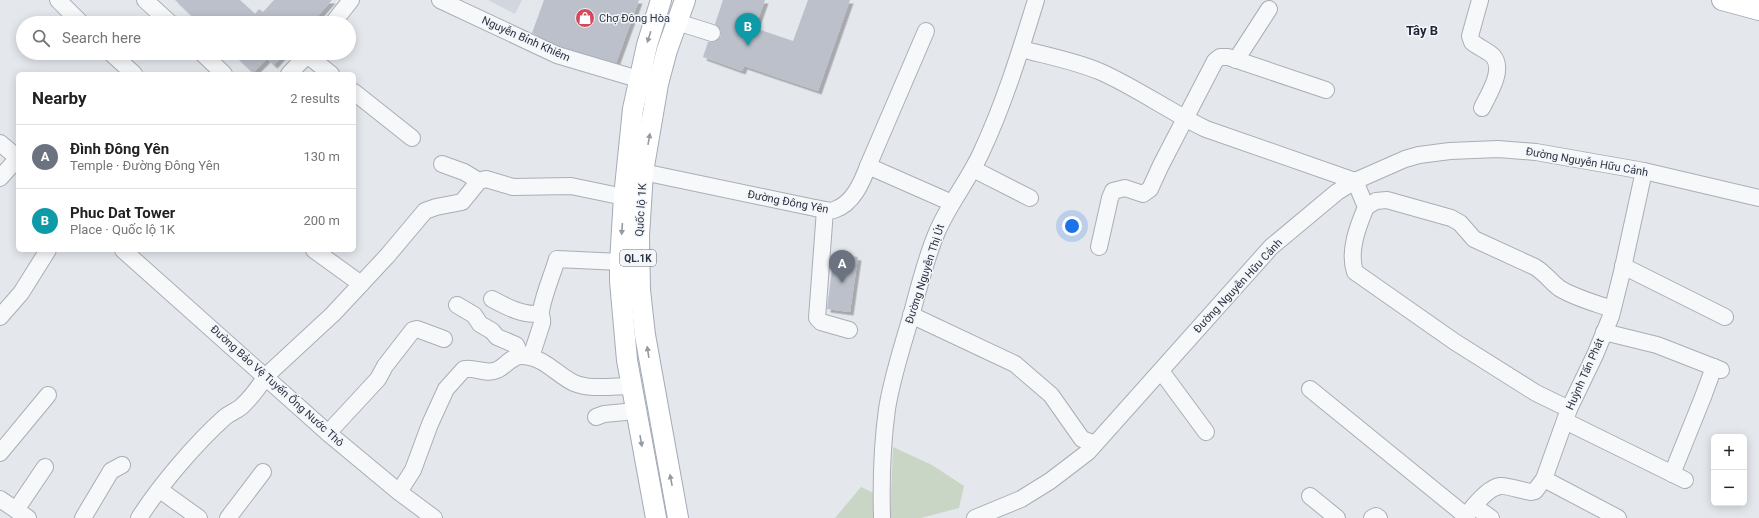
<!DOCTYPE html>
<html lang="en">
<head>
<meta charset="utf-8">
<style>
	body { margin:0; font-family:Roboto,sans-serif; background:#f2f2f2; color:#222 }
	.controls { position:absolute; right:12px; bottom:12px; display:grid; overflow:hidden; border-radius:6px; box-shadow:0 2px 10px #0003 }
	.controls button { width:36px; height:36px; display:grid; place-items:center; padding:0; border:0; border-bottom:1px solid #e0e0e0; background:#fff; color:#222; font:20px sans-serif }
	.you { position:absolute; left:1072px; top:226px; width:14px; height:14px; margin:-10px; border:3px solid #fff; border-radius:50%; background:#1a73e8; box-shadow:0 0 0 6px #1a73e833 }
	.badge { display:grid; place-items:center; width:26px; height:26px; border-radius:50%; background:#b45309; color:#fff; font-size:13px; font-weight:700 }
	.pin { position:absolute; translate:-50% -33px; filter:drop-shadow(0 1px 2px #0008) }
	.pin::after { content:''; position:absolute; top:21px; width:14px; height:12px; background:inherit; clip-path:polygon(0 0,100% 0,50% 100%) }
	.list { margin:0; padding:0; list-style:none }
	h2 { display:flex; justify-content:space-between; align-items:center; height:52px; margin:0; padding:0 16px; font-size:17px }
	h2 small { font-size:13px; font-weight:400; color:#767676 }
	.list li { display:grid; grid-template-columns:26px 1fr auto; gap:12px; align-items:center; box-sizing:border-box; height:64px; padding:0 16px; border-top:1px solid #e0e0e0 }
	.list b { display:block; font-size:15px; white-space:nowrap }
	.list p { margin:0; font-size:13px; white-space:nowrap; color:#767676 }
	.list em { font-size:13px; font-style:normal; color:#767676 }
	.icon { flex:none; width:22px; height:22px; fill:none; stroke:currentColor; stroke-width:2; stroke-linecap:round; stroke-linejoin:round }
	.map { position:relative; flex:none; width:1759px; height:518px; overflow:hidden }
	.search { position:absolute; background:#fff; box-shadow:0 2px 10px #0003; left:16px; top:16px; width:340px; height:44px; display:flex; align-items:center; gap:10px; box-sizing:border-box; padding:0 14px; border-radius:22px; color:#767676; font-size:15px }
	.panel { position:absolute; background:#fff; box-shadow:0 2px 10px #0003; left:16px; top:72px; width:340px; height:180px; border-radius:6px }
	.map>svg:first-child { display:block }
</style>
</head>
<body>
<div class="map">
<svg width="1759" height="518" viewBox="0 0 1759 518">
	<defs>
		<filter id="shadow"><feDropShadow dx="3.5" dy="3.5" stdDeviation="0" flood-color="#0004"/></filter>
	</defs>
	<rect width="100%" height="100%" fill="#e4e7ec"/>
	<path fill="#d2d6de" d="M488,0H522L515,14Z"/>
	<g fill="#c9d6c5">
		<path d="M893,447L932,465L964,486L959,508L921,518H890Z"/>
		<path d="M861,487L876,494L875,518H835Z"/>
	</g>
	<g fill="#bbc0ca" filter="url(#shadow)">
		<path d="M175,0H240L255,14L259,9L263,12L274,0H332L316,18L322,23H199Z"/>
		<path d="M544,0H639L616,63L560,46L532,33Z"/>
		<path d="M723,0H765L755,28L793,41L808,0H850L818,91L744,66L742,71L703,57L708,42H714L721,36V31L715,24Z"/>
		<path d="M232,53H285L274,65L267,59L253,73Z"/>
		<path d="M834,254L858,257L850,312L827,309Z"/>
	</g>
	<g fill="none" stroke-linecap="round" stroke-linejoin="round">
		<g stroke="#a9aeb7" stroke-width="18">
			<g id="minor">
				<path d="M58,0L81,23"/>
				<path d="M145,0L170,23"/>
				<path d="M440,0L557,55L638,79"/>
				<path d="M1480,0L1470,36L1472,42C1478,47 1488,51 1493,56C1505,70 1488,95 1482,108"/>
				<path d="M677,22L712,33"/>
				<path d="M333,23L351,0"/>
				<path d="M1021,49C1048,56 1075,61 1101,72C1137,88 1170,112 1206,129L1355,181L1366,207C1358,226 1348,251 1355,272L1455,342L1536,393L1569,409"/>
				<path d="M111,53L134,74"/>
				<path d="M202,53L224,74"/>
				<path d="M307,55L331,74"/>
				<path d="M1236,60L1269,9"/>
				<path d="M289,74L309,53"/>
				<path d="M354,92L412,138"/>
				<path d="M0,143L18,158"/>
				<path d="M442,164L464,172L479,181"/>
				<path d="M868,166L926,31"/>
				<path d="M973,169L1030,198"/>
				<path d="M643,172L815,208C821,209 829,212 834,210C853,204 862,182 868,166L952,203"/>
				<path d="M0,178L18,158"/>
				<path d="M1366,207L1376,201L1387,200L1451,218L1460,223L1474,239L1535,267C1545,273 1550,281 1559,288C1575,298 1595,303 1612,309"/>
				<path d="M825,210L817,318L821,322L849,330"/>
				<path d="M1099,247L1110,198L1113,191L1125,188L1143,194L1150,189L1161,165L1215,61L1220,57H1228L1326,90"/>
				<path d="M123,250L328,433L399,492L434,518"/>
				<path d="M314,250L361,284"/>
				<path d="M1623,266L1725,317"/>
				<path d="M492,299C505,306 525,317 540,313"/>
				<path d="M457,305L474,315L480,324L492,331L497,337L516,345L521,356"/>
				<path d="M911,315L1015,364L1051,395L1082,439L1095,444"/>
				<path d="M0,317L21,293L48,250"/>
				<path d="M1604,332L1657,345L1721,370"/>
				<path d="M531,357L542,323C543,318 540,315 541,311C544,293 552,276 557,259L620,262"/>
				<path d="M1161,371L1206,432"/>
				<path d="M1310,389L1466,516"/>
				<path d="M596,417L604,414L636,411"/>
				<path d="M1565,421L1685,480"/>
				<path d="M328,433L378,379L385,366L413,330L417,329L444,339"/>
				<path d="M0,453L48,395"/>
				<path d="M1672,474L1703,397L1714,367"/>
				<path d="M1544,479L1618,518"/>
				<path d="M160,490L199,518"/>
				<path d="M399,492L413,470L430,424L446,389L464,369C475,367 486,375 497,370C506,366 512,355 523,356C544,357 557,375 574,383C590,390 614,386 632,386"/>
				<path d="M1310,496L1337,518"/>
				<path d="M0,499L28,518"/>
				<path d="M1474,506L1491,518"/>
				<path d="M16,510L45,467"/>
				<path d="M83,518L111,471L122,465"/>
				<path d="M139,518C160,485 196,443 225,417C230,413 236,411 241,407C251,398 259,387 266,376L333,314L388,255L425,211L436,207L462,202L479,181L486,179L513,187L571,186L624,197"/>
				<path d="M228,518L263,472"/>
				<path d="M882,518C881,482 882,445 887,409C892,377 903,345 912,313C919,286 926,258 937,232C949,204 968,181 981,153C1004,104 1020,52 1036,0"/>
				<path d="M975,518L1021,499L1050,481L1088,452L1271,247L1337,192L1355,181L1405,159L1419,155L1450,151L1498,149L1536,152L1644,171L1759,198"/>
				<path d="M1372,518L1376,516L1379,518"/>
				<path d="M1465,518C1472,508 1487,488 1500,486C1506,485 1523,491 1531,492L1535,491L1544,479L1569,409L1595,355L1611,316L1622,272L1644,171"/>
			</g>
		</g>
		<g stroke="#a3abb8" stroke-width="22">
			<g id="major">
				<path d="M1722,0L1759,10"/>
				<path d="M656,518L627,360L620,281V262L624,197L633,109L647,45L661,0"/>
				<path d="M678,518L645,335L640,290L639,236L643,172L658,84L667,50L685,0"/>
			</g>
		</g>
		<use href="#minor" stroke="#f7f8fa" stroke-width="16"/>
		<use href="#major" stroke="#fff" stroke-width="20"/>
	</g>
	<defs><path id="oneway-solid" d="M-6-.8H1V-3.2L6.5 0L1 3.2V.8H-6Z"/></defs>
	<g fill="#959aa2">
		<use href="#oneway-solid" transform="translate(649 37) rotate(108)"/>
		<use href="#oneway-solid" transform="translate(649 139) rotate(-80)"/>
		<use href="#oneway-solid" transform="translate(622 229) rotate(94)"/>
		<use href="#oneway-solid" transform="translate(648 352) rotate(-99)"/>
		<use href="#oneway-solid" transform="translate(641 441) rotate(80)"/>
		<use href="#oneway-solid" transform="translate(671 480) rotate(-101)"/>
	</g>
	<defs>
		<g id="shop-disc" transform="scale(1)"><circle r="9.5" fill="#d1495b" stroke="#f4f6f9"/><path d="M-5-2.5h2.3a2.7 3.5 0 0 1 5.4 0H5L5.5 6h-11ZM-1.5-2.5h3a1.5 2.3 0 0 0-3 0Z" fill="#fff"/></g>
	</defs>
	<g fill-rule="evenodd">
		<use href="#shop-disc" x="585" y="18"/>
	</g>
	<g text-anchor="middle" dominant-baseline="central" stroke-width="3" stroke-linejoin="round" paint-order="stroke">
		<rect fill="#f4f6f9" stroke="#676e7b" stroke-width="1" x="620" y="250" width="36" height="16" rx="3"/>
		<g font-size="10" font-weight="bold" fill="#2b3445">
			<text x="638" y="258">QL.1K</text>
		</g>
		<g font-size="11" fill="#2b3445" stroke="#f4f6f9" text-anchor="start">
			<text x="599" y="18">Chợ Đông Hòa</text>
		</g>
		<g font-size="11" fill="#2b3445" stroke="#f4f6f9">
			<text transform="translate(526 39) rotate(24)">Nguyễn Bỉnh Khiêm</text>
			<text transform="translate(1587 162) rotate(10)">Đường Nguyễn Hữu Cảnh</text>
			<text transform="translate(788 202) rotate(11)">Đường Đông Yên</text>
			<text transform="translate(641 210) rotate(-86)">Quốc lộ 1K</text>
			<text transform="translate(925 274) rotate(-72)">Đường Nguyễn Thị Út</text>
			<text transform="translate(1238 286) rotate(-47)">Đường Nguyễn Hữu Cảnh</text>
			<text transform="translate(1585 374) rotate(-66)">Huỳnh Tấn Phát</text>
			<text transform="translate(277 386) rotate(42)">Đường Bảo Vệ Tuyến Ống Nước Thô</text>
		</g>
		<g font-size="13" font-weight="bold" fill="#1d2536" stroke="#f4f6f9">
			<text x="1422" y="30">Tây B</text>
		</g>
	</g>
</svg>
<div class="controls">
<button>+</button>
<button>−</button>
</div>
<div class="you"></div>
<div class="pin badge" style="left:842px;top:283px;background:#6b7280">A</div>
<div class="pin badge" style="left:748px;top:46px;background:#0f9aa8">B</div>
<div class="search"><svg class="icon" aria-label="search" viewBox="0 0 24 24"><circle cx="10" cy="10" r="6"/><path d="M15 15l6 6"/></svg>Search here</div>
<section class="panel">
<h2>Nearby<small>2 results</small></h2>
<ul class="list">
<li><span class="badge" style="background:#6b7280">A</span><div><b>Đình Đông Yên</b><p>Temple · Đường Đông Yên</p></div><em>130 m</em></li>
<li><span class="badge" style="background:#0f9aa8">B</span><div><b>Phuc Dat Tower</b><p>Place · Quốc lộ 1K</p></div><em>200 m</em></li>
</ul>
</section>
</div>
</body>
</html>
